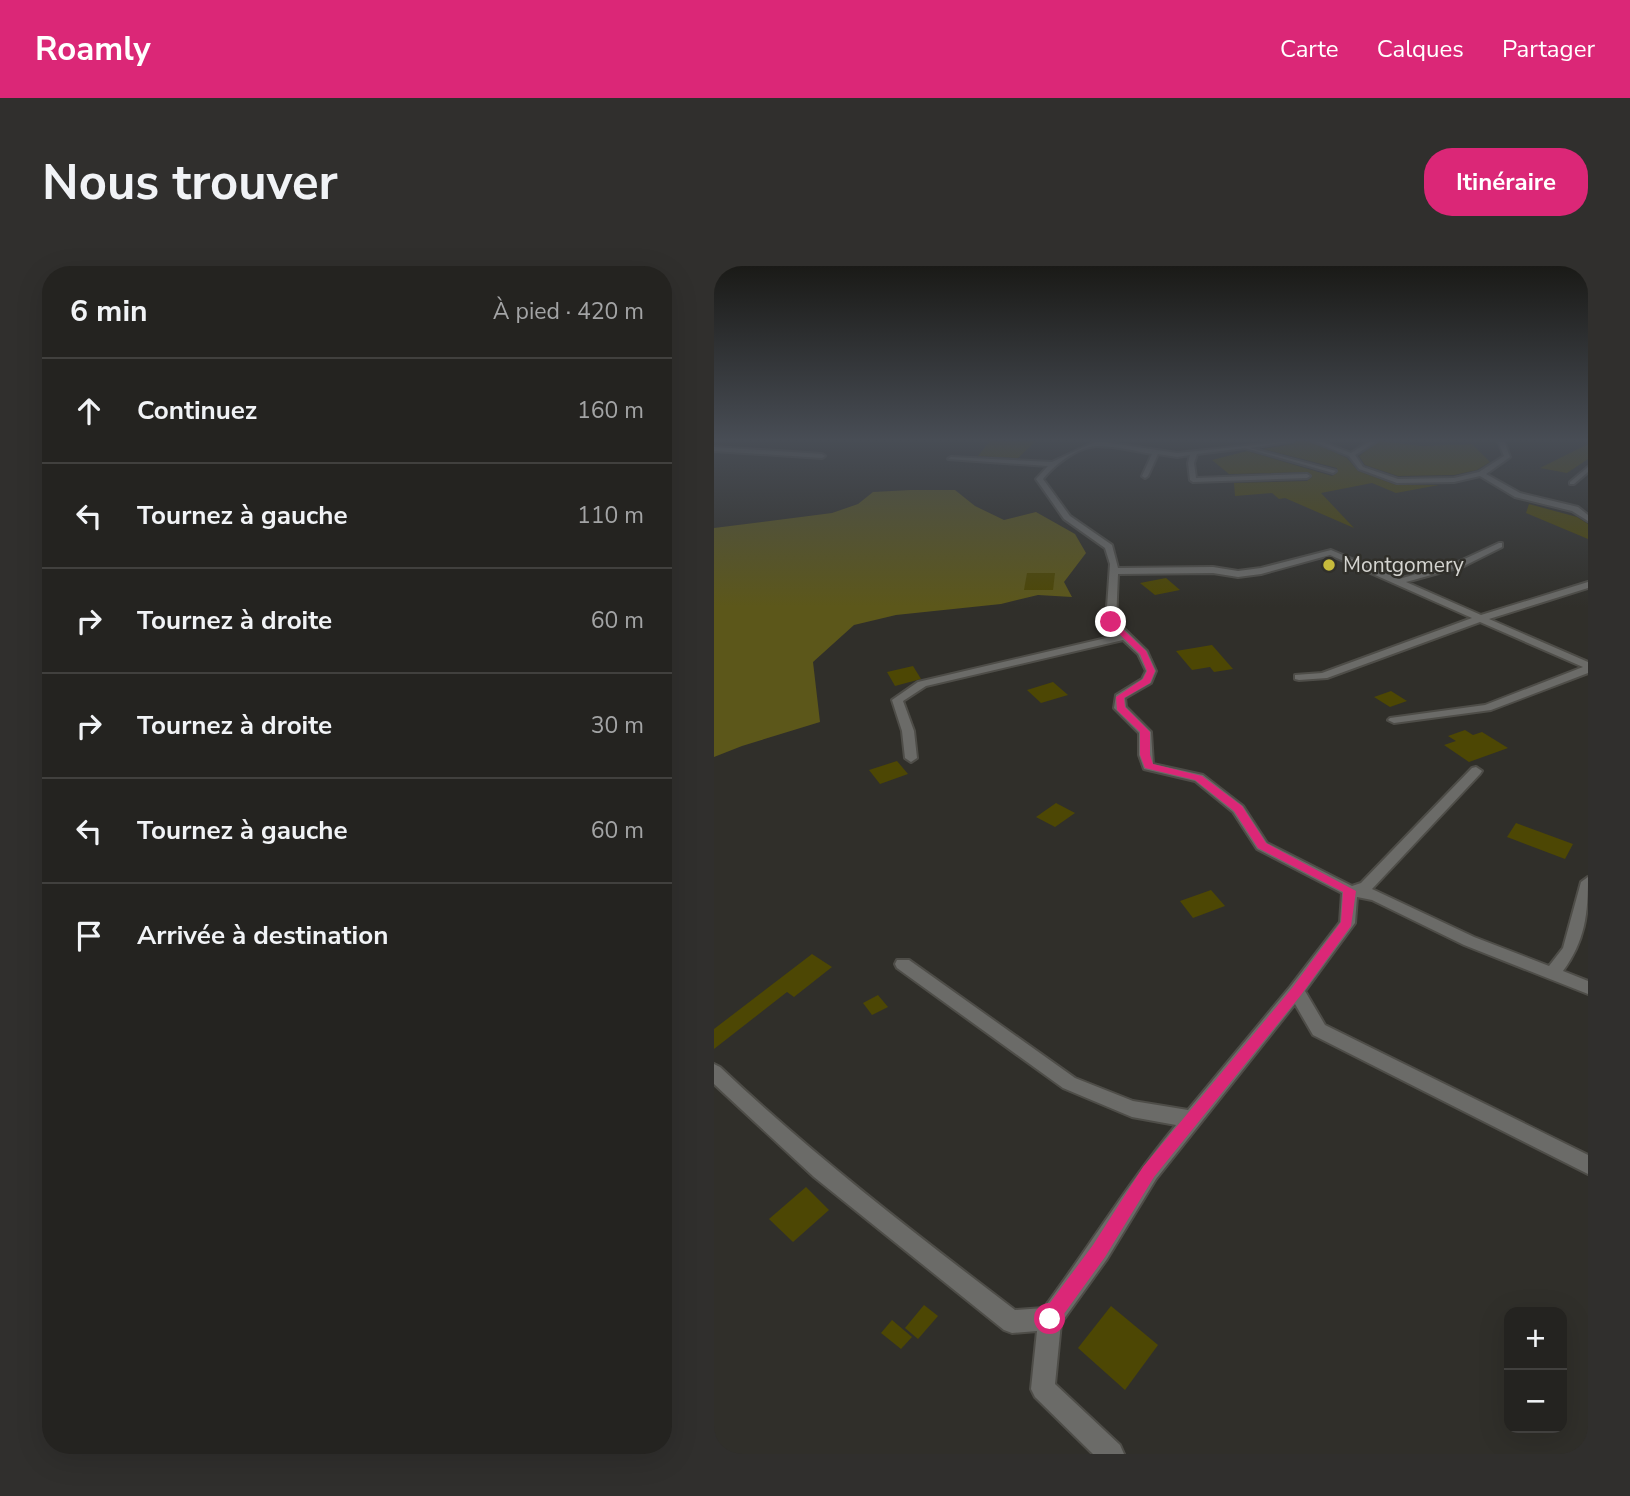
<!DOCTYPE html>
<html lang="fr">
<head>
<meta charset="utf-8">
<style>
	body { margin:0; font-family:"Nunito Sans",sans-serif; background:#302f2d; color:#f1f3f6 }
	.controls { position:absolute; right:21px; bottom:21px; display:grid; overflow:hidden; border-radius:14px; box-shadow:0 7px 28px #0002 }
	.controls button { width:63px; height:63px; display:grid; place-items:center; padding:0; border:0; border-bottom:2px solid #41403e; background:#242320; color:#f1f3f6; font:35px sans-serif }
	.stop { position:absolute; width:21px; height:21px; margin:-16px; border:5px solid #db2777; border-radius:50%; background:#fff }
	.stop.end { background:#db2777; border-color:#fff; box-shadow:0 2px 7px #0008 }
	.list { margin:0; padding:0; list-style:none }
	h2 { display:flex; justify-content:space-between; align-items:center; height:91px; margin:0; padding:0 28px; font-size:30px }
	h2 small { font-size:23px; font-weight:400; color:#a3a4a5 }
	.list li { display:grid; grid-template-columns:46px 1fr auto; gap:21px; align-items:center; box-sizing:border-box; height:105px; padding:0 28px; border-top:2px solid #41403e }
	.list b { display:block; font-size:26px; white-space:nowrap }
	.list em { font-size:23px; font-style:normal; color:#a3a4a5 }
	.icon { flex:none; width:38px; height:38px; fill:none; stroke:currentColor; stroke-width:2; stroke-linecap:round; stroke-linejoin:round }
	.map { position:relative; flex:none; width:874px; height:1188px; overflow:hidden; border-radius:28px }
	header { display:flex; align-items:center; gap:42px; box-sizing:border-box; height:98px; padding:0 35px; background:#db2777; color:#fff }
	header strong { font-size:33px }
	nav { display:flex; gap:38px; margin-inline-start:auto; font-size:24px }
	.intro { display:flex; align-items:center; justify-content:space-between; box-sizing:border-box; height:168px; padding:0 42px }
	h1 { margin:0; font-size:49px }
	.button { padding:18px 32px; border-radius:28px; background:#db2777; color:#fff; font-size:24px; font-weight:700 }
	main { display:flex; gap:42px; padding:0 42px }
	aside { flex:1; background:#242320; border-radius:28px; box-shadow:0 7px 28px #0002 }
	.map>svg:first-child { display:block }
</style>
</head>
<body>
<header>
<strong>Roamly</strong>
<nav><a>Carte</a><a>Calques</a><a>Partager</a></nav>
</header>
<div class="intro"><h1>Nous trouver</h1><a class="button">Itinéraire</a></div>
<main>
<aside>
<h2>6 min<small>À pied · 420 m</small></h2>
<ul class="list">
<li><svg class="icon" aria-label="ahead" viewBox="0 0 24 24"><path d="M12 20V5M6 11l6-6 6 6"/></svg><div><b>Continuez</b></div><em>160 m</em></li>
<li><svg class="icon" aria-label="left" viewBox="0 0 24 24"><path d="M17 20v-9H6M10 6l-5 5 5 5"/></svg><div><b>Tournez à gauche</b></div><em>110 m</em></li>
<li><svg class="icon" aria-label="right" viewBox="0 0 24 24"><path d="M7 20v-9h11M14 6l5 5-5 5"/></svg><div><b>Tournez à droite</b></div><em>60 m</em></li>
<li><svg class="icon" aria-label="right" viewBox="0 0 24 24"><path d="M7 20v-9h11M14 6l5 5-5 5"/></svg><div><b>Tournez à droite</b></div><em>30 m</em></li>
<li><svg class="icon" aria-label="left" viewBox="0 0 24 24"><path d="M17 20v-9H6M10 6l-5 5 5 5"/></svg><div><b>Tournez à gauche</b></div><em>60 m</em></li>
<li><svg class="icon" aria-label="arrive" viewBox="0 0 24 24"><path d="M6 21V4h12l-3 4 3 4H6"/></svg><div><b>Arrivée à destination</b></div></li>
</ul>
</aside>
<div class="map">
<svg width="874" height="1188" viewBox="0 0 874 1188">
	<rect width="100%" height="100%" fill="#302f2a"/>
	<path fill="#5c571a" d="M197,224H241L261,240L290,254L322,246L361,268L372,287L350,316L358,331L324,329L287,338L182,349L140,359L99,396L106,456L28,480L0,491V262L118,247L144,238L159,226Z"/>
	<g fill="#4d4704">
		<path d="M276,175H322L304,192L264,190Z"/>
		<path d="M582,175H595L633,192L644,205L682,219H725L682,227L658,217L607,227L640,262L571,232L565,233L558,227L521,230L520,217L593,215L598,211L594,206L515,208L498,194L533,185L618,210L623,207V202L549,183L579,178Z"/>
		<path d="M665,175L708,180L758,178L776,196L763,204L740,209L684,210L651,199L645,190Z"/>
		<path d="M874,178V193L853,207L826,202Z"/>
		<path d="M815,238L863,251L874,258V273L812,247Z"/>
		<path d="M313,307H341L339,324H310Z"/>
		<path d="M452,312L466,324L441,329L426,317Z"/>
		<path d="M498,379L519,403L500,406L496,401L478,404L462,385Z"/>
		<path d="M199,400L207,413L181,420L173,406Z"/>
		<path d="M339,416L354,429L327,437L313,424Z"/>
		<path d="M677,425L693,435L676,441L660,431Z"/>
		<path d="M751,464L759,469L768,466L794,482L755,496L730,479L742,475L734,470Z"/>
		<path d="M183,495L194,508L166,518L155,504Z"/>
		<path d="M342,537L361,547L341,561L322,551Z"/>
		<path d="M802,557L859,578L851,593L793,571Z"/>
		<path d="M497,624L511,640L479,652L466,635Z"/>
		<path d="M98,688L118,701L80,731L73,726L0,783V763Z"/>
		<path d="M164,729L174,741L158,749L149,737Z"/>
		<path d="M92,921L115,944L79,976L55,953Z"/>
		<path d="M210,1039L224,1050L204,1073L191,1062Z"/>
		<path d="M397,1040L444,1079L411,1124L364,1082Z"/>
		<path d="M178,1054L198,1071L187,1083L167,1067Z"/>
	</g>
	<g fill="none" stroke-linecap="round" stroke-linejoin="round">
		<g stroke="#4e4d48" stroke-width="4">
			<g id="street">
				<path d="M383,175L463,187L579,175L536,182L622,205L619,207L531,182L483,188L480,197L482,212L593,208L596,210L593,212L479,216L476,214L474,197L476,189L463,191L444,188L434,210L431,212L428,210L438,188C422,185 397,179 381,180C362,182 340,199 329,213L356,250L398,279L404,302L499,301L524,305L547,302L617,284L685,313L744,296L785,277H788V281L750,300L692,316L767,349L874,316V322L775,353L874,396V407L777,444L680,457L674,454L676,452L771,439L869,401L766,356L613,412L585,414L581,413V409L608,407L758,352L616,289L547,308L524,311L499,307L404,308L402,355L433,385L442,405L437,417L411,432L412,441L437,466L439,498L489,509L529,540L553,577L638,620L647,617L758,502L762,501L768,505L766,508L658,623L760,671L835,700L849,682L867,616L874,611C874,648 871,675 849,705L874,715V728L750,679L658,634L643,631L641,657L591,725L611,759L874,889V908L599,769L581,738L442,913L393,993L347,1057L341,1118L406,1179L410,1188H379L321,1131L317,1123L323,1065L298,1067L290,1064L100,911L0,818V798L6,801C99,889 200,967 301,1044L330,1042C375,981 414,917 462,859L418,851L349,822L183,702L181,698L183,694H195L361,812L419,835L474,844L576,721L626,656L628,627L543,583L519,546L481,515L430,503L425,489V467L400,442L402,429L428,413L432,405L424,388L409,374L212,420L189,435L200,465L203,492L197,496L191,492L188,465L178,434L204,416L405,369L392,356L396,298L391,282L350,253L322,213L334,200L234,193L237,191L338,196Z"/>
				<path d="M598,175H606L637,187L656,175H663L641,189L649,201L684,213L740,212L765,206L790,190L784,175H790L796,191L772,208L806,227L864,241L874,249V255L858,245L801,231L766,210L740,216L683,217L645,203L635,190Z"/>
				<path d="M0,181L108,188L111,190L108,192L0,185Z"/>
				<path d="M874,201V206L860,218H856V216Z"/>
			</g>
		</g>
		<use href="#street" fill="#6b6b68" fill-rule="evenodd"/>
	</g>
	<linearGradient id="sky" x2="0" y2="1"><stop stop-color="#1a1a17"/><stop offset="0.51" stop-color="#484d55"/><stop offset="1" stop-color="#484d55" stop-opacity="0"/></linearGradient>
	<rect width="874" height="341" fill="url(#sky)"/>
	<path fill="#db2777" d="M395,355H400L432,385L441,405L436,417L410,432L411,441L436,466V489L439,498L488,510L528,540L552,577L642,625L637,660L587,729L440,911L391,991L342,1059L336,1062L329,1059L327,1053L329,1046L379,979L429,901L578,722L627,656L629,626L544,582L520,545L481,514L431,502L426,489V466L403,444L402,431L429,413L433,405L426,388L395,358Z"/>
	<circle fill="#c7bb3c" stroke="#302f2a" stroke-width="2.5" cx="615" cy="299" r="7"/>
	<g text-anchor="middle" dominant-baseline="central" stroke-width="5" stroke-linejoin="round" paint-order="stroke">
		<g font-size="21" fill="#d4d4d0" stroke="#302f2a" text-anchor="start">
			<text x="629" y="299">Montgomery</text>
		</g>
	</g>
</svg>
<div class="controls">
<button>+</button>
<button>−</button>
</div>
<div class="stop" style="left:336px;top:1053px"></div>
<div class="stop end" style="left:397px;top:356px"></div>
</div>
</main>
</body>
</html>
